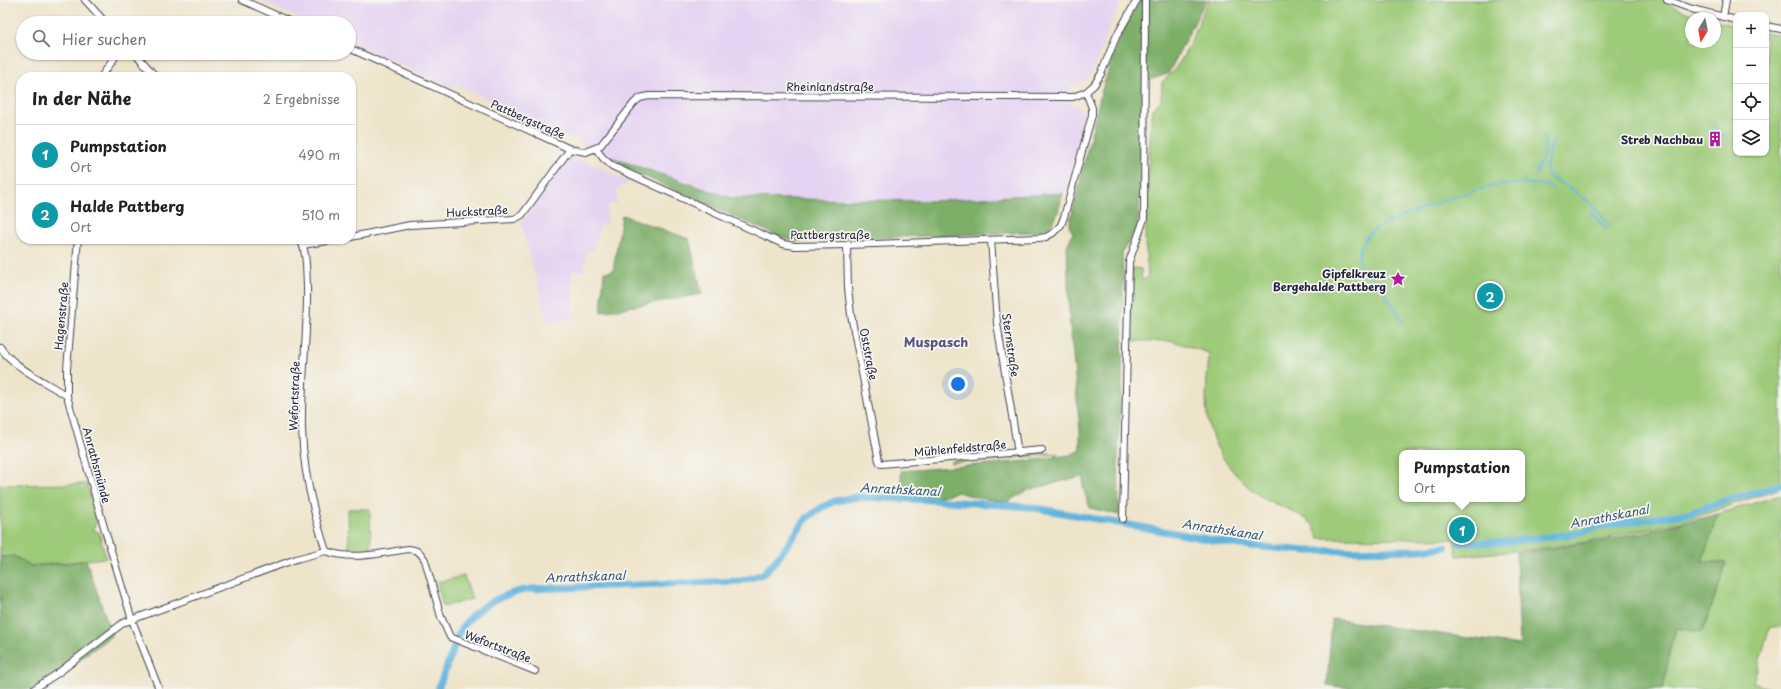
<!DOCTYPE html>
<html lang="de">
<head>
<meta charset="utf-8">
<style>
	body { margin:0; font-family:"Playpen Sans",sans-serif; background:#f6f6f6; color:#222 }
	.controls { position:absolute; right:12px; top:12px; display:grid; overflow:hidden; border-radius:8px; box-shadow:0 1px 3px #0004 }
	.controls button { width:36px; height:36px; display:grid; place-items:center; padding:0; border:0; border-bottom:1px solid #e0e0e0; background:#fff; color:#222; font:20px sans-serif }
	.compass { position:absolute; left:1685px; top:12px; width:36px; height:36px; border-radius:50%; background:#fff; box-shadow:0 1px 3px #0004; rotate:190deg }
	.you { position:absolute; left:958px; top:384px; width:14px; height:14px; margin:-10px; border:3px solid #fff; border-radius:50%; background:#1a73e8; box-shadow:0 0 0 6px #1a73e833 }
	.badge { display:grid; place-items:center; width:26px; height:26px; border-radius:50%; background:#ea580c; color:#fff; font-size:13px; font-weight:700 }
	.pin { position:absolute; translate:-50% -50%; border:2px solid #fff; box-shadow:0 1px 4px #0006 }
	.popup { position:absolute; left:1399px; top:450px; width:126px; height:52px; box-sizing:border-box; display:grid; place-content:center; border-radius:8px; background:#fff; filter:drop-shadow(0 1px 3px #0005); font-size:13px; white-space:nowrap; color:#767676 }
	.popup b { font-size:15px; color:#222 }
	.popup::after { content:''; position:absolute; left:50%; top:100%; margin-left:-8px; border:8px solid transparent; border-top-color:#fff }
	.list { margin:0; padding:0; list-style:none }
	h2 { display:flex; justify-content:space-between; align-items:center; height:52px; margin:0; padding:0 16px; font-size:17px }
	h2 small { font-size:13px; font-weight:400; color:#767676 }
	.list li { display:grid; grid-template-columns:26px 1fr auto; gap:12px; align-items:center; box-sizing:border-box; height:60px; padding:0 16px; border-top:1px solid #e0e0e0 }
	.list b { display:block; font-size:15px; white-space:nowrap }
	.list p { margin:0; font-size:13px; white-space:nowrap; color:#767676 }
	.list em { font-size:13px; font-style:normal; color:#767676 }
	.icon { flex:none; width:22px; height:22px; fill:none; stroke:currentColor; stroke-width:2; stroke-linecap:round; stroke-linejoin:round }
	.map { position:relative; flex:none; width:1781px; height:689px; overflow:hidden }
	.search { position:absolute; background:#fff; box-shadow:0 1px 3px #0004; left:16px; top:16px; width:340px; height:44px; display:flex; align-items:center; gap:10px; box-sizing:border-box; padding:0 14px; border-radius:22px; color:#767676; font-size:15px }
	.panel { position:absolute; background:#fff; box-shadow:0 1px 3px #0004; left:16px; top:72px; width:340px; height:172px; border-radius:16px }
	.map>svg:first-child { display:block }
</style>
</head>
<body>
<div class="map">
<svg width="1781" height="689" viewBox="0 0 1781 689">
	<rect width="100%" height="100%" fill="#f6f6f2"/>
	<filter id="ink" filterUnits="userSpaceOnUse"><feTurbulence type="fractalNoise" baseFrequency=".025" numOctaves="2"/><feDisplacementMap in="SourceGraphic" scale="8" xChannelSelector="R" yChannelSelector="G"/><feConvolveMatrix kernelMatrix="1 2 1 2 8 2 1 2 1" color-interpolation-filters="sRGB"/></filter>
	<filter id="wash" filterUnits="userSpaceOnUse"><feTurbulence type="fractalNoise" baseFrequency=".012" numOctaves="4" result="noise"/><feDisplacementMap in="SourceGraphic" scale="16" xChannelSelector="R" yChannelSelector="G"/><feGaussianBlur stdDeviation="0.9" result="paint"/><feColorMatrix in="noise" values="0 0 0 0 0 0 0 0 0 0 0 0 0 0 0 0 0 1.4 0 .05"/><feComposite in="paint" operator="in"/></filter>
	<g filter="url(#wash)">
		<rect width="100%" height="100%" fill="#eee4ca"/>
		<g fill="#e5d3f1">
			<path d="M259,0H1122L1109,28L1091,75L1083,81L1070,86V106H1076L1083,111L1084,117L1063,193L932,201L731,198L610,157L459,86H448L349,41V23H309Z"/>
			<path d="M569,157L594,165L630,182L617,189V204H608L606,226H600L594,251L586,250L584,271H572L573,318L548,323L521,223Z"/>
		</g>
		<g fill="#9ecb79" stroke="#60765a" fill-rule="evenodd">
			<path d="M1208,0H1659L1691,14L1705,18H1691V42H1715V21L1736,26V153H1766V32L1781,35V488L1682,522L1607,537L1586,542L1529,550L1457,556L1454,539L1319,538C1316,533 1314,525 1310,522C1299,513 1282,507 1269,501C1242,487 1216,456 1209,426C1203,403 1208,376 1209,353L1172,341H1133L1129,315L1133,304L1132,268L1141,269L1142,281L1148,277L1145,238L1148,207L1147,186L1152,109L1161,100L1162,82C1186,63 1196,28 1208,0ZM1402,453H1522V499H1402Z"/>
			<path d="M1035,452L1059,454L951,463V461Z"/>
			<path d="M87,484L97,522L92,530L99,532L106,558L31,566L14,556L0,557V485Z"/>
			<path d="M1781,495V627H1770L1753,683L1772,689H1663L1671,643L1677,628L1702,632L1722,577L1726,563L1702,561L1718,514Z"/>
			<path d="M348,509H370L371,551H349Z"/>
			<path d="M464,576L472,599L443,607L437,582Z"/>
		</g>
		<g fill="#7eaf69" stroke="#506852">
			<path d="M1140,0H1206L1168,74L1142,82L1139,216L1135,234L1122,252L1123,280L1122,380L1118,451L1119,515L1090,508L1083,488V476L1028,490L1007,502L979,498L957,492L934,498L902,497L901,471L1029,461L1070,455L1080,450V431L1069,313L1067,246L1073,233L1069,226L1101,93L1117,43Z"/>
			<path d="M610,157L731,198L932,201L1063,193C1057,214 1058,227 1033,232L793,241L778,236L617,164Z"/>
			<path d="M622,215L689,239L702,294L601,312L604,272L613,271Z"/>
			<path d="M1718,514L1702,561L1726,563L1722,577L1702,632L1677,628L1671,643L1663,689H1355L1327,685L1332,619L1520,645L1516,553C1585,545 1652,532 1718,514Z"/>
			<path d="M14,556L31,566L70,563L86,560L112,635L41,689H0V557Z"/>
		</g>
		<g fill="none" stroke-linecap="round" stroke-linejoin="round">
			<g stroke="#61b4dc" stroke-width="2">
				<path d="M1561,35H1562"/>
				<path d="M1715,126H1716"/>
				<path d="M1714,128L1715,129"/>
				<path d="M1719,133L1723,136L1725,135"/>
				<path d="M1554,139C1550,147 1544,166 1548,175C1551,180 1559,182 1564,185C1587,198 1594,206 1610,226"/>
				<path d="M1538,173L1536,172C1541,161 1548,150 1544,137"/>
				<path d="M1590,211L1606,229"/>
				<path d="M1412,213C1452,196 1510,174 1553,188"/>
				<path d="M1363,242C1372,226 1391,222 1407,215"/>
				<path d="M1362,244C1353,265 1363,271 1377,285"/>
				<path d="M1379,286L1387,296L1403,322"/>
			</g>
			<g stroke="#61b4dc" stroke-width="7">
				<path d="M1460,543L1504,542L1574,534L1602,526L1690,513L1718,503L1781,485"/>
				<path d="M438,689L461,629C476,606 504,593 531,589L740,581L763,574L778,558L807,518L821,508L835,501L857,497L934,500L1030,507L1240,545L1308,551L1420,550L1445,547"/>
			</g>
		</g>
	</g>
	<g filter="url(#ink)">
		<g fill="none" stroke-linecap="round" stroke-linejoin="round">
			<g stroke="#413f50" stroke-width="8">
				<g id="street">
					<path d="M85,0L106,23"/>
					<path d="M242,0L293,23"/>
					<path d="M1667,0L1692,9L1736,20"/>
					<path d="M1723,17L1726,0"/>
					<path d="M1766,26L1781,29"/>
					<path d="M349,48L570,149L586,152L600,146L634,103L640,98L649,96L1073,97L1086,92L1094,85L1101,74L1116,37L1137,0"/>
					<path d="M135,53L156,77"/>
					<path d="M101,77L118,53"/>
					<path d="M596,149L603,158L612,166L783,244L795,246L847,245L1039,238L1046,237L1053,233L1061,225L1064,217L1092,115V108L1086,92"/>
					<path d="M351,237L410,225L514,219L522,215L570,149"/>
					<path d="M991,240L997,323L1018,453"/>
					<path d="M303,245L339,239"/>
					<path d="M847,245L848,288L851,315L879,461L881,464L1042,450"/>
					<path d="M0,347C14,368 46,382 67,396L104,527L132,620L159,689"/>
					<path d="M67,396V369L78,239"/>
					<path d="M1123,519L1129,262L1144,219L1145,0"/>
					<path d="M326,551C352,561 382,553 408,549C418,550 420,552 425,560L441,617L450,637L535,671"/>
					<path d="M34,689L58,673L123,623L296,559L326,551C313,512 303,471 302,429C301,381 308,332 307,284C306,269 307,252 300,239"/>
				</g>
			</g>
			<use href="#street" stroke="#fff" stroke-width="6"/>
		</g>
	</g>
	<defs>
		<g id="building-bare" transform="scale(1.2)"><path d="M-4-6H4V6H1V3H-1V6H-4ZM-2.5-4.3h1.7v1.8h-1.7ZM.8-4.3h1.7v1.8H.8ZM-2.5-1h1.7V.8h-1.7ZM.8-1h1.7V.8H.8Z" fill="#b5179e" stroke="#f6f6f2" stroke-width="2.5" paint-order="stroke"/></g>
		<g id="sight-bare" transform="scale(1.2)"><path d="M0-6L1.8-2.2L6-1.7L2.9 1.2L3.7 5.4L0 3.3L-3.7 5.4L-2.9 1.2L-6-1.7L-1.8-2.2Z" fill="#b5179e" stroke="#f6f6f2" stroke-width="2.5" paint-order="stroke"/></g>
	</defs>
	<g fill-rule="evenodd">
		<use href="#building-bare" x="1715" y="139"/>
		<use href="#sight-bare" x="1398" y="279"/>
	</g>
	<g text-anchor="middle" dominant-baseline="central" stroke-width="3.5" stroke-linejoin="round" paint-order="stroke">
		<g font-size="11" fill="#22223b" stroke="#f6f6f2">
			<text x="830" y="86">Rheinlandstraße</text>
			<text transform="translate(528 119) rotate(24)">Pattbergstraße</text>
			<text transform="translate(477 211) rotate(-3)">Huckstraße</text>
			<text x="830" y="234">Pattbergstraße</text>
			<text transform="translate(61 316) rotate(-85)">Hagenstraße</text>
			<text transform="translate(1011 345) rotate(82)">Sternstraße</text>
			<text transform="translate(869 354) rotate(79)">Oststraße</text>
			<text transform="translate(294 396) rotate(-88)">Wefortstraße</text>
			<text transform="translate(960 448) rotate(-5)">Mühlenfeldstraße</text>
			<text transform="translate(97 465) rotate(75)">Anrathsmünde</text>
			<text transform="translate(498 646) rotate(21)">Wefortstraße</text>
		</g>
		<g font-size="11" font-weight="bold" fill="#22223b" stroke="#f6f6f2" text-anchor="end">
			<text x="1703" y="139">Streb Nachbau</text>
			<text x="1386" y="273">Gipfelkreuz<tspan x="1386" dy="13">Bergehalde Pattberg</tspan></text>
		</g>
		<g font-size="12" font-style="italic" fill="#385573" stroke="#f6f6f2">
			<text transform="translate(900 489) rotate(3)">Anrathskanal</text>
			<text transform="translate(1609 516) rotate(-11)">Anrathskanal</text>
			<text transform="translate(1222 529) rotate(9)">Anrathskanal</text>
			<text transform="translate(585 576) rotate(-2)">Anrathskanal</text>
		</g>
		<g font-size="13" font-weight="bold" fill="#5b537e" stroke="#f6f6f2">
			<text x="936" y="341">Muspasch</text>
		</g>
	</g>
</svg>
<div class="controls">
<button>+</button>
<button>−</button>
<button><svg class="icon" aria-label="locate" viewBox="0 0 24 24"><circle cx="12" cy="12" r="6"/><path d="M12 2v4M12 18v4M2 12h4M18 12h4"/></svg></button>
<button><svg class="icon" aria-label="layers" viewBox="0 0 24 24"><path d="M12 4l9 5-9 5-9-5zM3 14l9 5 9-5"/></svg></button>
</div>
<svg class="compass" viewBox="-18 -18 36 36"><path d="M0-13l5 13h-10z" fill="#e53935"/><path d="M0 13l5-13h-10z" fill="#767676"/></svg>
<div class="you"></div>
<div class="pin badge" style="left:1462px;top:530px;background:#0f9aa8">1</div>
<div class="popup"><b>Pumpstation</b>Ort</div>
<div class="pin badge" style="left:1490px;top:296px;background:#0f9aa8">2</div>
<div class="search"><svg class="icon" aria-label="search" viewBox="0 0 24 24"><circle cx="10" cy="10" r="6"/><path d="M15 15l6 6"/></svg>Hier suchen</div>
<section class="panel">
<h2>In der Nähe<small>2 Ergebnisse</small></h2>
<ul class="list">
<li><span class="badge" style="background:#0f9aa8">1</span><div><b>Pumpstation</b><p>Ort</p></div><em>490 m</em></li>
<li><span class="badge" style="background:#0f9aa8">2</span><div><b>Halde Pattberg</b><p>Ort</p></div><em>510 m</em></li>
</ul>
</section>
</div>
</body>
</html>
